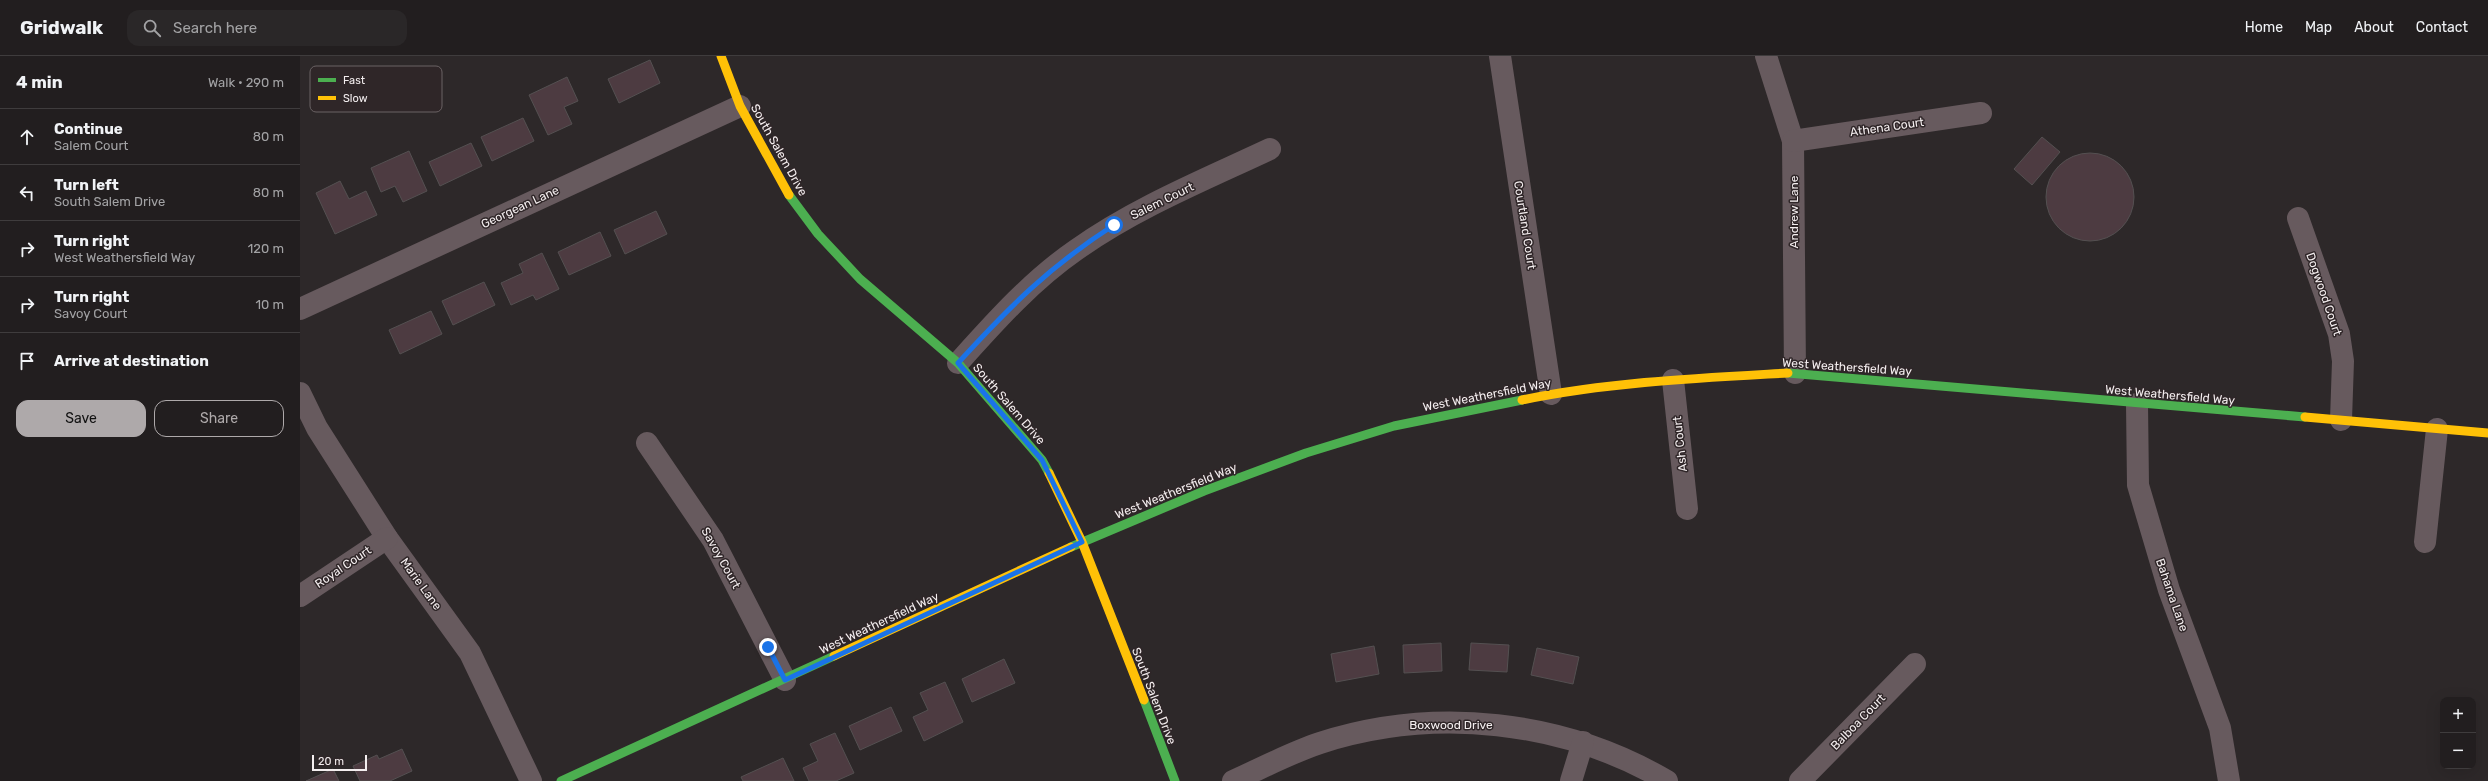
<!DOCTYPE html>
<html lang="en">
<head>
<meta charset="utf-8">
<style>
	body { margin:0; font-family:Rubik,sans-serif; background:#2a2728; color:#f1f3f6 }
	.controls { position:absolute; right:12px; bottom:12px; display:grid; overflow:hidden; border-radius:8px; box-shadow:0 4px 16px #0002 }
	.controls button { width:36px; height:36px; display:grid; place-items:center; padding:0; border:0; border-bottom:1px solid #3f3c3d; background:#221e1f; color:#f1f3f6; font:20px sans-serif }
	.scale { position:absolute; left:12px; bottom:10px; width:55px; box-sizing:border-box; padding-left:4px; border:2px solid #f4eeef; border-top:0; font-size:11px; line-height:14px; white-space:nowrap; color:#f4eeef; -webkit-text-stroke:3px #2f2628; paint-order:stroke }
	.stop { position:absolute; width:12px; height:12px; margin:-9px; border:3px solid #1a73e8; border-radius:50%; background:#fff }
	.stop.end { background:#1a73e8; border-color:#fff; box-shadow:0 1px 4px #0008 }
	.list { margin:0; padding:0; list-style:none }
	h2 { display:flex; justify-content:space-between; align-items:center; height:52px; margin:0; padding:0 16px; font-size:17px }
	h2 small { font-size:13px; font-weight:400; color:#a2a2a4 }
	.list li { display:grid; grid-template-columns:26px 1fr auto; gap:12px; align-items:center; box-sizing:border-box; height:56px; padding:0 16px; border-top:1px solid #3f3c3d }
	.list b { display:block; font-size:15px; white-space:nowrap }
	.list p { margin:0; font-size:13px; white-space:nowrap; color:#a2a2a4 }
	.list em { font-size:13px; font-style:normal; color:#a2a2a4 }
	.actions { display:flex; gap:8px; padding:12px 16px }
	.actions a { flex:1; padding:9px 0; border:1px solid #aea9aa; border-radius:12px; text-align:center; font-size:14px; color:#aea9aa }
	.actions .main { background:#aea9aa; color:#111 }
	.icon { flex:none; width:22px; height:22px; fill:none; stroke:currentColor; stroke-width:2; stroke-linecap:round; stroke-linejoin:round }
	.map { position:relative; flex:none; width:2188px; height:725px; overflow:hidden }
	header { display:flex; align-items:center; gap:24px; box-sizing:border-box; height:56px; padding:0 20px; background:#221e1f; border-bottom:1px solid #3f3c3d }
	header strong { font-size:19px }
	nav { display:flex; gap:22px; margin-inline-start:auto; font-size:14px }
	.search { width:280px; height:36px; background:#2a2728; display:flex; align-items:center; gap:10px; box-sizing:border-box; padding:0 14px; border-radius:12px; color:#a2a2a4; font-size:15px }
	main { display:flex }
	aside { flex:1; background:#221e1f }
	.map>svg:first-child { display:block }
</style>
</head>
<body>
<header>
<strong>Gridwalk</strong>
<div class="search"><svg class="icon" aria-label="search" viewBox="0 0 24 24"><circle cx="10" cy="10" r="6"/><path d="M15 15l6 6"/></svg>Search here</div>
<nav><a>Home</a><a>Map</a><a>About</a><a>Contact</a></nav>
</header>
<main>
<aside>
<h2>4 min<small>Walk · 290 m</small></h2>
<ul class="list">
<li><svg class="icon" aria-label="ahead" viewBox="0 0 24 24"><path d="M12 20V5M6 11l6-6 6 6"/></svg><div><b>Continue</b><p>Salem Court</p></div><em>80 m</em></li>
<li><svg class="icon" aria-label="left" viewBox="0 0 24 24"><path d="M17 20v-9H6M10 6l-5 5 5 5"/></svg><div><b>Turn left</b><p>South Salem Drive</p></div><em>80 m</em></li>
<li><svg class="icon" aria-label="right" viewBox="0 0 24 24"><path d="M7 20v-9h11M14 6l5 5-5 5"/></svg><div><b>Turn right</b><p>West Weathersfield Way</p></div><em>120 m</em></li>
<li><svg class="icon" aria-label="right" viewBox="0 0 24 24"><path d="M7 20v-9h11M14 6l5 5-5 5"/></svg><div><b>Turn right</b><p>Savoy Court</p></div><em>10 m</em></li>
<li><svg class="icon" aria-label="arrive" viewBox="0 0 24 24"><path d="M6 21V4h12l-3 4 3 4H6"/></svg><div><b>Arrive at destination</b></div></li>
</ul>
<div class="actions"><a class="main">Save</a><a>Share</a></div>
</aside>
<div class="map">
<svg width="2188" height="725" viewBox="0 0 2188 725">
	<rect width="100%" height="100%" fill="#2d2829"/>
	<g fill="#4d3b41" stroke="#545051">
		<path d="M350,4L360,27L319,47L308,23Z"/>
		<path d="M267,21L278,45L264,51L272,68L248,79L229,39Z"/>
		<path d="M223,62L234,85L192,105L181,81Z"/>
		<path d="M1742,81L1760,96L1732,129L1714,113Z"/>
		<path d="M171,87L182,110L140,130L129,106Z"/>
		<path d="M109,95L127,135L103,146L95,130L81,136L71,112Z"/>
		<circle cx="1790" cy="141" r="44"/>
		<path d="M40,125L49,143L66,135L77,159L35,178L16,137Z"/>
		<path d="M356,155L367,178L325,198L314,174Z"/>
		<path d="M300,176L311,200L269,219L258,196Z"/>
		<path d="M242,197L259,233L236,244L233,239L211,249L201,227L223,217L219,208Z"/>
		<path d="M184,226L195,249L153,269L142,245Z"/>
		<path d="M131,255L142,278L100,298L89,274Z"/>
		<path d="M1141,587L1142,615L1104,617L1103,589Z"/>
		<path d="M1171,587L1209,589L1207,616L1169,614Z"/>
		<path d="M1074,590L1079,618L1036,626L1031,598Z"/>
		<path d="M1237,592L1279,601L1273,628L1231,619Z"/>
		<path d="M704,603L715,627L672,646L662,623Z"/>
		<path d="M645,626L663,666L624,685L613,661L628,654L620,637Z"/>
		<path d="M591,651L602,675L560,694L549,670Z"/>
		<path d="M535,677L554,717L536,725H509L503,712L518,705L510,688Z"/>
		<path d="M102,693L112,715L90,725H60L53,710L77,699L79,703Z"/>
		<path d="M483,702L494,725H443L441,721Z"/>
		<path d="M33,713L39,725H6Z"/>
	</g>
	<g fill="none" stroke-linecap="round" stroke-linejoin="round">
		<g stroke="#675a5e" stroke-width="22">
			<path d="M1200,0L1251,338"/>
			<path d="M1466,0L1493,85L1495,317"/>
			<path d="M1493,85L1681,57"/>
			<path d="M1998,162L2039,278L2043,305L2041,364"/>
			<path d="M0,253L440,50"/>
			<path d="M658,307C694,267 731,225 776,194C835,152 904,124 970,93"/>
			<path d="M1373,324L1387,453"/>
			<path d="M0,337L17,372L87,482L170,597L231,725"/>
			<path d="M1837,348L1838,429L1869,534L1920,672L1929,725"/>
			<path d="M347,387L413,484L485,624"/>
			<path d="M2125,486L2137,373"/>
			<path d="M0,540L87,482"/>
			<path d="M933,725C962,712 990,697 1020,687C1135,650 1263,664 1367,725"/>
			<path d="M1271,725L1283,686"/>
			<path d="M1500,725L1615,608"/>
		</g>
		<g stroke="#4caf50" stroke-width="9">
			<path d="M489,139L518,178L560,223L658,307L742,404L749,417"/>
			<path d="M1488,317L2005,361"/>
			<path d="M771,491L904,435L1006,397L1094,370L1222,344"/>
			<path d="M844,644L875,725"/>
			<path d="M261,725L534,600"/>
		</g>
		<g stroke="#ffc107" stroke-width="9">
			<path d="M421,0L440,50L489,139"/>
			<path d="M1222,344C1309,326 1400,322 1488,317"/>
			<path d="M2005,361L2188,377"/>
			<path d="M749,417L782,486L844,644"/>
			<path d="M534,600L771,491"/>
		</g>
	</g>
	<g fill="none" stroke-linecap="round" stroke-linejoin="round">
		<path stroke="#1a73e8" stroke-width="5" d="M468,591L485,624L782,486L742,404L658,307C709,251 750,210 814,169"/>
	</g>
	<g text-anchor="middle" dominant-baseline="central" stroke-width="3" stroke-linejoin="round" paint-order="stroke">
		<g font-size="12" fill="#f4eeef" stroke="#2f2628">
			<text transform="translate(1587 71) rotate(-8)">Athena Court</text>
			<text transform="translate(479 94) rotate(61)">South Salem Drive</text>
			<text transform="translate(862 145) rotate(-26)">Salem Court</text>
			<text transform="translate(220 151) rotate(-25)">Georgean Lane</text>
			<text transform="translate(1494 156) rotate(-90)">Andrew Lane</text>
			<text transform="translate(1225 169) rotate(81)">Courtland Court</text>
			<text transform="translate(2024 238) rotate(71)">Dogwood Court</text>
			<text transform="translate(1547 311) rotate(4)">West Weathersfield Way</text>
			<text transform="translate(1187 339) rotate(-11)">West Weathersfield Way</text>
			<text transform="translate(1870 339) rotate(5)">West Weathersfield Way</text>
			<text transform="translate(709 348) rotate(49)">South Salem Drive</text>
			<text transform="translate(1380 388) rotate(-96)">Ash Court</text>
			<text transform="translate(876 435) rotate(-22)">West Weathersfield Way</text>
			<text transform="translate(421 502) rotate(61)">Savoy Court</text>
			<text transform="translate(43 511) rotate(-34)">Royal Court</text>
			<text transform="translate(121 528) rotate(54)">Marie Lane</text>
			<text transform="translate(1872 539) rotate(71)">Bahama Lane</text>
			<text transform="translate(579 567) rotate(-25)">West Weathersfield Way</text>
			<text transform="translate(854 640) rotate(69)">South Salem Drive</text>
			<text transform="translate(1558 666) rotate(-46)">Balboa Court</text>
			<text x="1151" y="669">Boxwood Drive</text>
		</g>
	</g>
	<rect x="10" y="10" width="132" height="46" rx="6" fill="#2f2628" stroke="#6a6264" stroke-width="1"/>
	<rect x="18" y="22" width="18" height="4" fill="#4caf50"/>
	<rect x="18" y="40" width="18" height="4" fill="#ffc107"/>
	<g font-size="11" fill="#f4eeef">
		<text x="43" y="28">Fast</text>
		<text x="43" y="46">Slow</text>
	</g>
</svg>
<div class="controls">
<button>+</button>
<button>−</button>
</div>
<div class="scale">20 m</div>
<div class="stop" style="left:814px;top:169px"></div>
<div class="stop end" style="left:468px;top:591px"></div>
</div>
</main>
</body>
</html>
